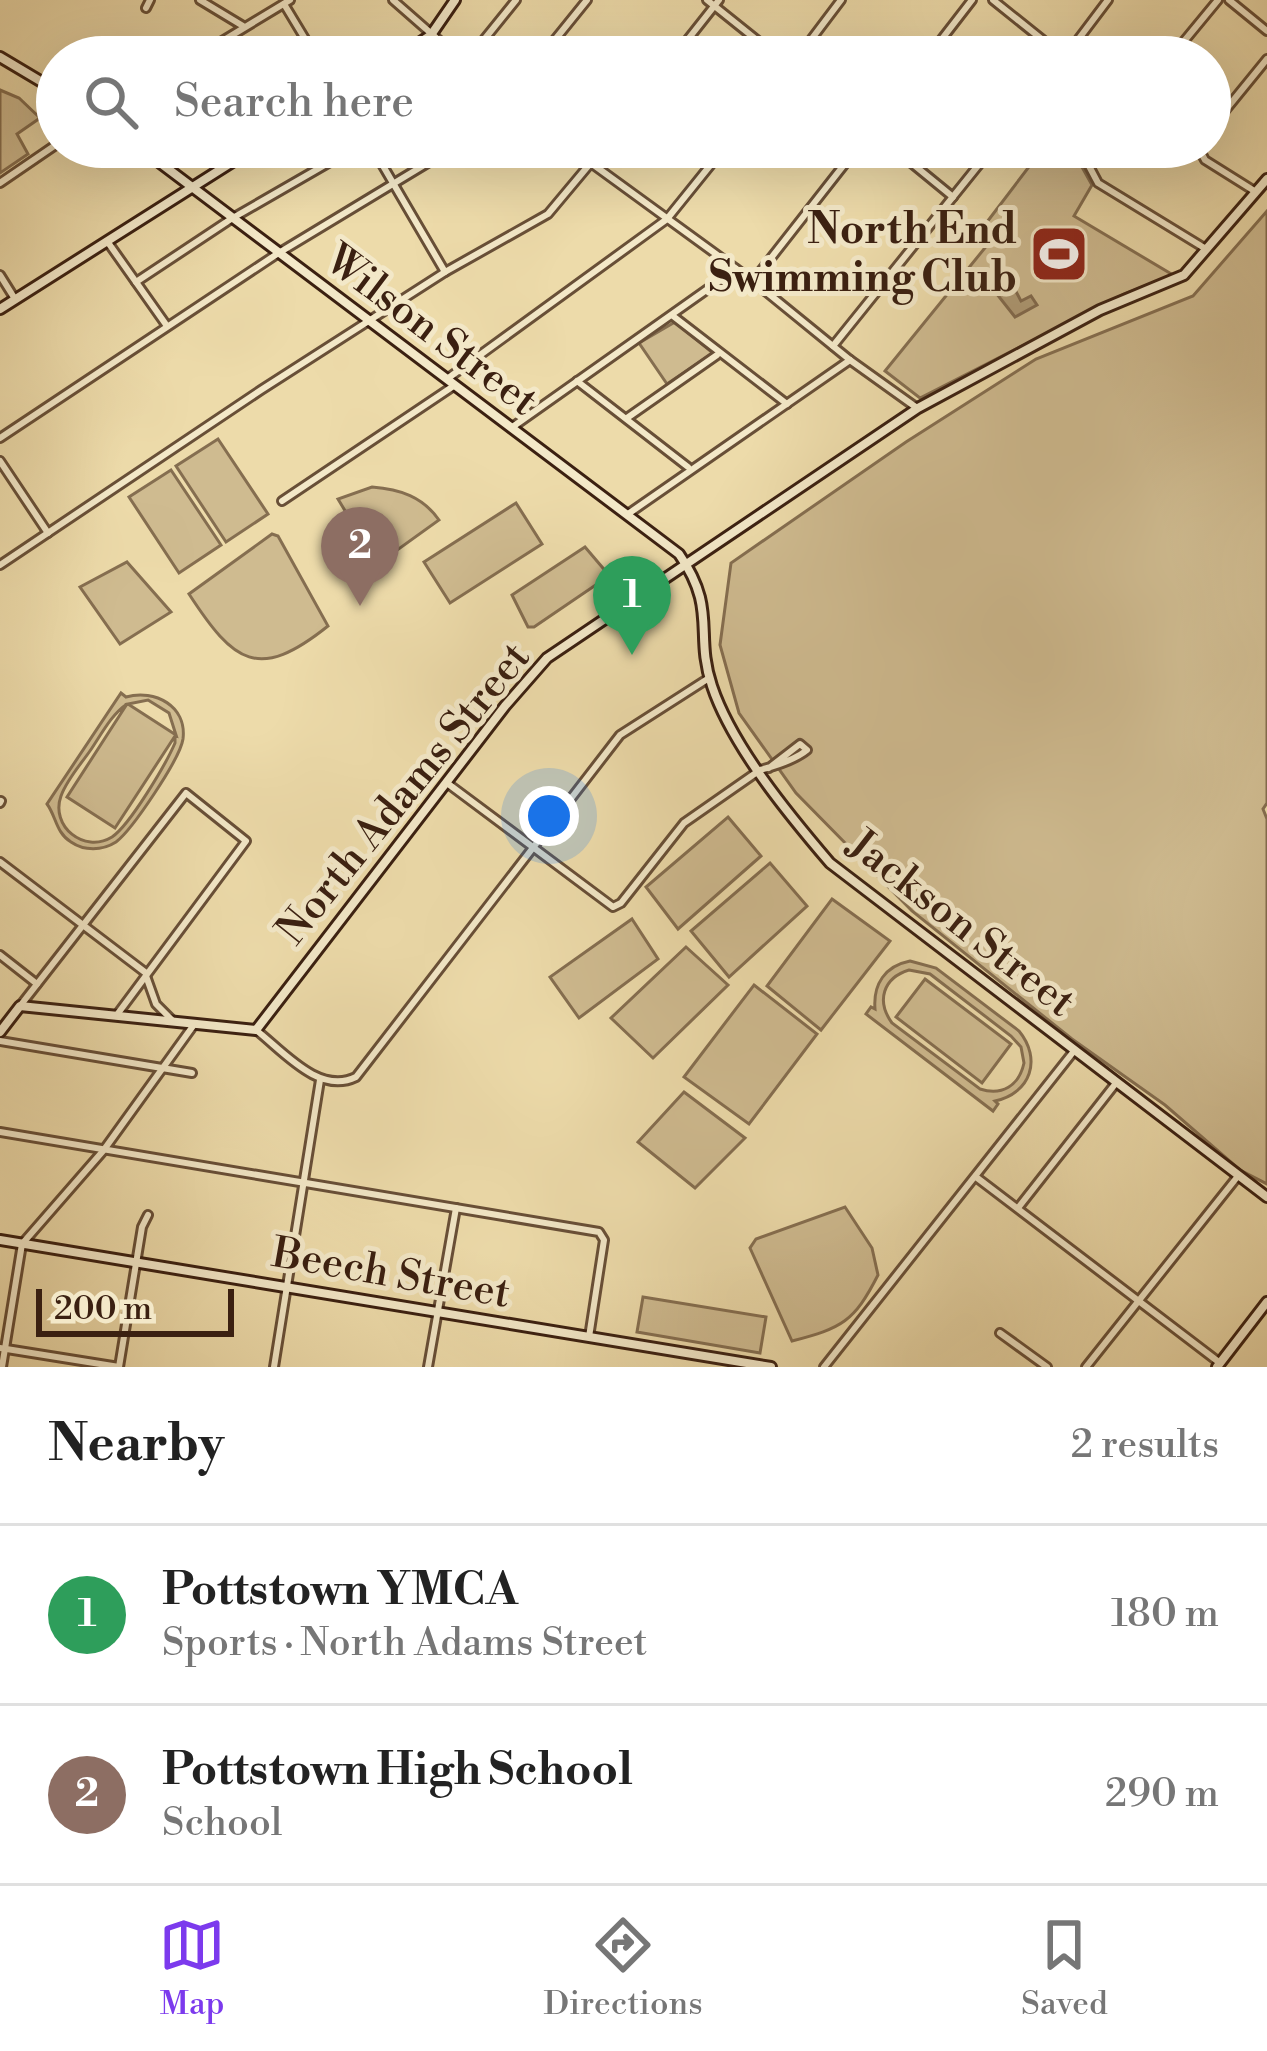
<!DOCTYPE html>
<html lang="en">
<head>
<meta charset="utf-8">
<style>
	body { margin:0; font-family:"Libre Bodoni",serif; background:#f6f6f6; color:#222 }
	.scale { position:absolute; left:36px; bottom:30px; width:198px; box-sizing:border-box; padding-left:12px; border:6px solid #3b2011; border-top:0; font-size:33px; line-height:42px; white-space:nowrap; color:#3b2011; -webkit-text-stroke:9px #f3e8c8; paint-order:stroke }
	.you { position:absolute; left:549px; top:816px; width:42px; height:42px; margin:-30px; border:9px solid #fff; border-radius:50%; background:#1a73e8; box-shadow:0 0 0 18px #1a73e833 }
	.badge { display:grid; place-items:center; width:78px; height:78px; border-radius:50%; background:#7c3aed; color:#fff; font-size:39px; font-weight:700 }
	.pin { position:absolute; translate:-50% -99px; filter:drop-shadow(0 3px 6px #0008) }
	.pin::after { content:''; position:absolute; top:63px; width:42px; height:36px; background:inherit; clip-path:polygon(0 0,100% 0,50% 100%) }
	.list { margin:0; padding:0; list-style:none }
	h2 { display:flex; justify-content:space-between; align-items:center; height:156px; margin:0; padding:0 48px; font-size:51px }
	h2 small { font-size:39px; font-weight:400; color:#767676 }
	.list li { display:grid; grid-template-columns:78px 1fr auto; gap:36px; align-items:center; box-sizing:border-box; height:180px; padding:0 48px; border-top:3px solid #e0e0e0 }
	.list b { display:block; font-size:45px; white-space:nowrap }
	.list p { margin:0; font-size:39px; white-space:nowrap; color:#767676 }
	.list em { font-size:39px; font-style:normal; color:#767676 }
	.icon { flex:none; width:66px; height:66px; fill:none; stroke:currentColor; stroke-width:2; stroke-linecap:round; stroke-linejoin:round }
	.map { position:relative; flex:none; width:1267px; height:1367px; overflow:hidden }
	.search { position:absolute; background:#fff; box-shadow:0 12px 48px #0002; left:36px; right:36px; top:36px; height:132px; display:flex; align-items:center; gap:30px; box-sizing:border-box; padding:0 42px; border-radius:66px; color:#767676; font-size:45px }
	.sheet { height:516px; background:#fff }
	nav { display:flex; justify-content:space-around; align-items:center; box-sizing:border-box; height:168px; border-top:3px solid #e0e0e0; background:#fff; font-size:33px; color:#767676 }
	nav a { display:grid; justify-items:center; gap:6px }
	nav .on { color:#7c3aed }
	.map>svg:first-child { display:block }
</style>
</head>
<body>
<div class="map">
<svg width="1267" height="1367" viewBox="0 0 1267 1367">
	<rect width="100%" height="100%" fill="#eddbaa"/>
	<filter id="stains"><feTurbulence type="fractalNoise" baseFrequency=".00167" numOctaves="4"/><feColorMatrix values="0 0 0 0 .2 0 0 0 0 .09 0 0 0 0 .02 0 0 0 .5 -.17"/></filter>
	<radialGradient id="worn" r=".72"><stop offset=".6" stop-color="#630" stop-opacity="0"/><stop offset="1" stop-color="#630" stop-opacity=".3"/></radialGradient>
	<g fill="#cfbb90" stroke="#856e50" stroke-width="3" fill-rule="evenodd">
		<path d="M0,90L19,98L40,118L17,134L28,154L0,173Z"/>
		<path d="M1044,147L1087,148L1082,167L1092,185L1074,216L1173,275L1124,294L920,398L885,371L997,233L987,222Z"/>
		<path d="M1267,211V803L1263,809L1267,819V1184L1240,1170L1165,1105L1072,1039L912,911L796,793L739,713L720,645L731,563L906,442L1036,359L1193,296Z"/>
		<path d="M675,322L713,353L667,384L639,343Z"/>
		<path d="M218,439L268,514L226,542L176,466Z"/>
		<path d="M171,470L221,545L179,573L129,497Z"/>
		<path d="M372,487C400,489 423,497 439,520L382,561L374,559L338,499Z"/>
		<path d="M516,503L542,544L450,603L424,562Z"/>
		<path d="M272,534L278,536L328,626C258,682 234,663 189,594Z"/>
		<path d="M585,547L608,574L606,578L534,627H528L512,595Z"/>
		<path d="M127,562L171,612L120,644L80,587Z"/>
		<path d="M121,693L126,697C155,689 187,706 183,739C180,759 132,830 116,842C102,851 84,851 71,842C56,833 56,816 47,804ZM148,700L169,713L176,735L128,704ZM127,704L67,797L115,828L175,736V743C166,764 130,825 112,837C84,854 50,826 61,796C67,779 82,763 92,748C102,733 112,714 127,704Z"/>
		<path d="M728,817L761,856L678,929L646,887Z"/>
		<path d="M770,863L807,906L729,977L691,931Z"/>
		<path d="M832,899L890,941L821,1030L767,986Z"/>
		<path d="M632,919L658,959L579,1018L550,977Z"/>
		<path d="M686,947L728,985L653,1058L611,1018Z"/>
		<path d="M910,961L936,968L1019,1031C1042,1059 1031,1093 995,1101L998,1104L993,1111L866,1014L871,1007L875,1009C873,984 885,966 910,961ZM909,970L930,974L1011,1036L1021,1047L1024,1063C1019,1086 1002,1096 980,1089L892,1023C876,1001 883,978 909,970Z"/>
		<path d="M925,979L1011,1044L982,1083L896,1017Z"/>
		<path d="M754,985L817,1034L749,1124L684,1077Z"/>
		<path d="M684,1092L745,1138L695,1188L638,1142Z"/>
		<path d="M845,1207L872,1248L878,1275C854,1322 842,1328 792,1341L750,1248L756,1239Z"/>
		<path d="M643,1297L766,1317L760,1353L637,1332Z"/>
	</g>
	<path fill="#b09b76" stroke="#816a4e" stroke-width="3" d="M1012,284L1021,301L1031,296L1037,305L1015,317L996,293Z"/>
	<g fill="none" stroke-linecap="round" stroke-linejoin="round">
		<g stroke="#684f37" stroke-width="12">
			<g id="street">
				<path d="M200,0L243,26"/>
				<path d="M393,0L458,57"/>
				<path d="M707,0L778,57"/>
				<path d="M993,0L1064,57"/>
				<path d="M1229,0L1267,31"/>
				<path d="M284,4L316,57"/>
				<path d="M146,8L150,0"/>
				<path d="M196,57L290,0"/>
				<path d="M470,57L516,0"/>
				<path d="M541,57L587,0"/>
				<path d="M674,57L719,0"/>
				<path d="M798,57L841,0"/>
				<path d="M928,57L972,0"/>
				<path d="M1065,57L1108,0"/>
				<path d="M1171,57L1218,0"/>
				<path d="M1210,129L1267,59"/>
				<path d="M372,147L445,272"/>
				<path d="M569,147L753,281L850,360L917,408"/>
				<path d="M892,147L953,197"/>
				<path d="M1098,147L1089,166L1098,183L1206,249"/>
				<path d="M1198,147L1205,160L1256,192"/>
				<path d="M0,183L57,144"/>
				<path d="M107,241L167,326"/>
				<path d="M0,275L15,299"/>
				<path d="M753,281L858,147"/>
				<path d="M136,282L231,219L356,147"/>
				<path d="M673,316L787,404"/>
				<path d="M833,346L993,147"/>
				<path d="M447,379L667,219L725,147"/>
				<path d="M577,381L688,467"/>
				<path d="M627,418L717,355"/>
				<path d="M511,428L736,269"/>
				<path d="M0,438L277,254L454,147"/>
				<path d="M0,461L48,533"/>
				<path d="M282,501L455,385"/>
				<path d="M628,514L850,360"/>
				<path d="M0,565L261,390L445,272L548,214L604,147"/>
				<path d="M447,783L613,907L621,903L684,823L760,770C775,766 795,760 807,750L800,744L769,768"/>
				<path d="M0,803L1,801"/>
				<path d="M0,862L146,973"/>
				<path d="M0,955L37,984"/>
				<path d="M146,976L156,1004L172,1020"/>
				<path d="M20,1006L186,793L246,841L116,1016"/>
				<path d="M256,1030C284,1052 319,1095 356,1077L620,735L709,678"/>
				<path d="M0,1041L192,1073"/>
				<path d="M0,1132L599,1232L604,1240L589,1337"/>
				<path d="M976,1177L1220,1363"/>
				<path d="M1018,1208L1116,1083"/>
				<path d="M1000,1333L1047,1367"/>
				<path d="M0,1348L119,1367"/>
				<path d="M2,1367L22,1244L103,1151L193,1026"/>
				<path d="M119,1367L142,1227L148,1215"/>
				<path d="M274,1367L320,1080"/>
				<path d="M428,1367L456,1208"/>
				<path d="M824,1367L1074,1051"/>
				<path d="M1086,1367L1238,1176"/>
			</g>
		</g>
		<g stroke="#3b2011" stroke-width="14">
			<g id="secondary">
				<path d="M0,57L57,91"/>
				<path d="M398,57L431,35L455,0"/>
				<path d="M139,147L679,554C718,610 694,633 712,686C732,746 789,815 830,863L1267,1197"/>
				<path d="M0,309L256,147"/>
				<path d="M0,1032L20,1006L256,1030L505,706L547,658L918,408L1100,310L1184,275L1267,179"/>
				<path d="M0,1240L771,1367"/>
				<path d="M1217,1367L1267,1302"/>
			</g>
		</g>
		<use href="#street" stroke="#f3e8c8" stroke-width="6"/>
		<use href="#secondary" stroke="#f3e8c8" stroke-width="8"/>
	</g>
	<defs>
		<g id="stadium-square" transform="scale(3)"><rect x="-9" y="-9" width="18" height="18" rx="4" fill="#8f2418" stroke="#f3e8c8"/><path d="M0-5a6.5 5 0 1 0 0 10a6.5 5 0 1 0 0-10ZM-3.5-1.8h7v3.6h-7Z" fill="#fff"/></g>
	</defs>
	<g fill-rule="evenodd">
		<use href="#stadium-square" x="1059" y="254"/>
	</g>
	<g text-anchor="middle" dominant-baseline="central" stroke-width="10" stroke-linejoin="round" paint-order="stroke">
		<g font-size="42" font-weight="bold" fill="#3b2011" stroke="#f3e8c8" text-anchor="end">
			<text x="1017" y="230">North End<tspan x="1017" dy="48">Swimming Club</tspan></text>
		</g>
		<g font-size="42" fill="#3b2011" stroke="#f3e8c8">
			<text transform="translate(431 331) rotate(37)">Wilson Street</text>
			<text transform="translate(404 794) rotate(-51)">North Adams Street</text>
			<text transform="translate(961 924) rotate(38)">Jackson Street</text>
			<text transform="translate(391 1274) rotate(10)">Beech Street</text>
		</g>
	</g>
	<rect width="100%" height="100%" filter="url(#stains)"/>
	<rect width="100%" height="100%" fill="url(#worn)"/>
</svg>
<div class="scale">200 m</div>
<div class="you"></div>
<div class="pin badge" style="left:632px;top:655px;background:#2e9e5b">1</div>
<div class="pin badge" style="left:360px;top:606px;background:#8d6e63">2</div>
<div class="search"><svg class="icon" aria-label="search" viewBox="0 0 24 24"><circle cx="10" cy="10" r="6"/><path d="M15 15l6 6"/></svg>Search here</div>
</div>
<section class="sheet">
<h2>Nearby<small>2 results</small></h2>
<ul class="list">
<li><span class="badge" style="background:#2e9e5b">1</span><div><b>Pottstown YMCA</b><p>Sports · North Adams Street</p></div><em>180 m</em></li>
<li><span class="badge" style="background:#8d6e63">2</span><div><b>Pottstown High School</b><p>School</p></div><em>290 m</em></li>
</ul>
</section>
<nav>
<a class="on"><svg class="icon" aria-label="map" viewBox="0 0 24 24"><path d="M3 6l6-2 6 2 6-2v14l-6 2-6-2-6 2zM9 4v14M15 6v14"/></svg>Map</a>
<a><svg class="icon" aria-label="directions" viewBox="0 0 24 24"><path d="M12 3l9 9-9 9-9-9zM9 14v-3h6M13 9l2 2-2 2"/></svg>Directions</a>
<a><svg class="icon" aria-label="saved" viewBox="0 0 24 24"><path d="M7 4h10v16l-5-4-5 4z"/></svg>Saved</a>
</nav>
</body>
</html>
